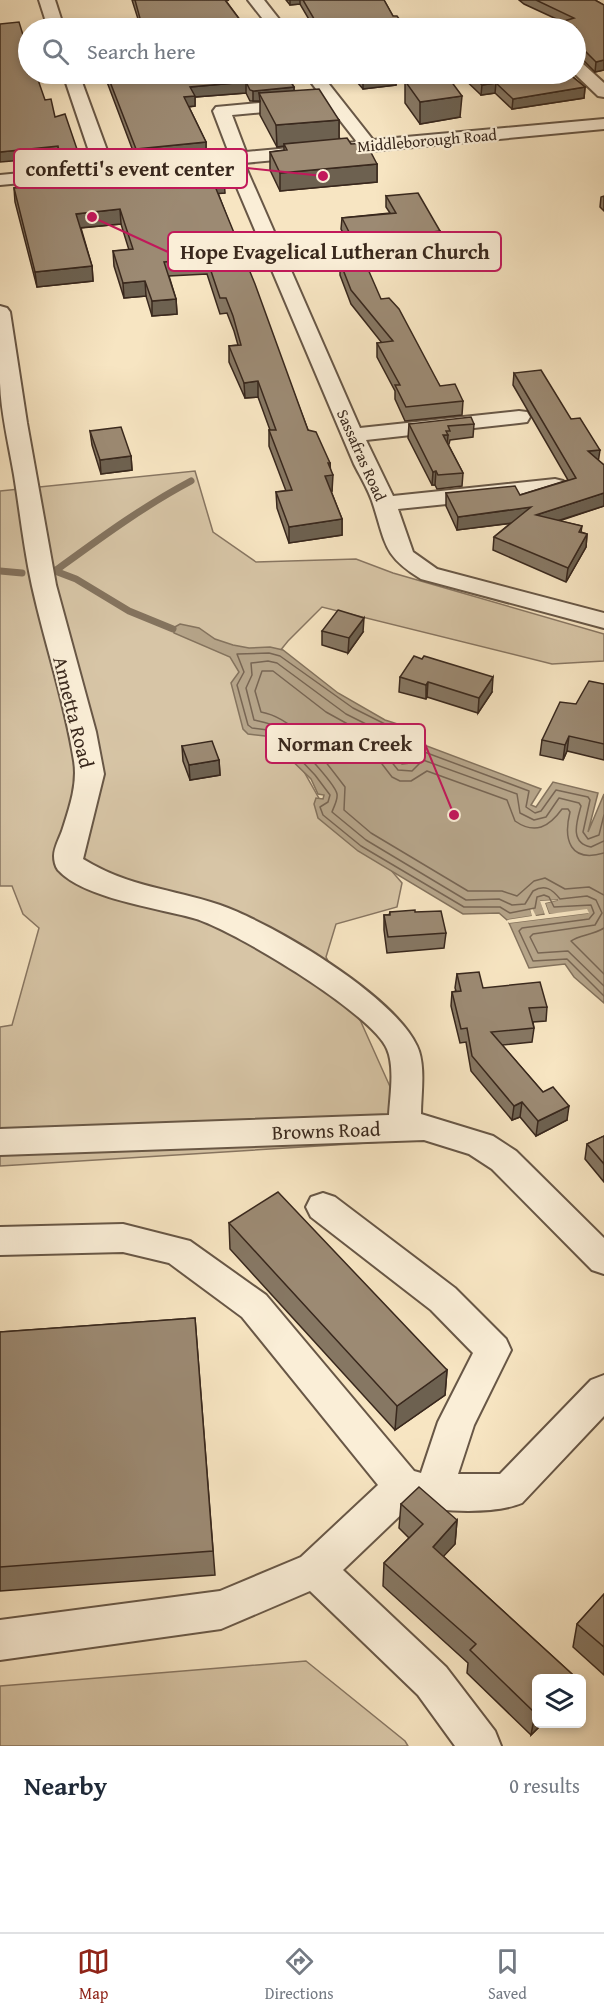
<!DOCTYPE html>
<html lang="en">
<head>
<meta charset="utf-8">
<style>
	body { margin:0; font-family:"Gentium Book Plus",serif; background:#f6f6f7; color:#1f2937 }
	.controls { position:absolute; right:18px; bottom:18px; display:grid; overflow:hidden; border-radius:9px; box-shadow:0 3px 9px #0003 }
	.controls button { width:54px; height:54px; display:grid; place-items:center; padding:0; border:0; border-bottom:2px solid #e0e1e3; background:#fff; color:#1f2937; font:30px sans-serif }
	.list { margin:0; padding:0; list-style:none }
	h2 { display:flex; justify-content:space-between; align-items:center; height:78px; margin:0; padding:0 24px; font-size:26px }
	h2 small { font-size:20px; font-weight:400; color:#747a83 }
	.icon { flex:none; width:33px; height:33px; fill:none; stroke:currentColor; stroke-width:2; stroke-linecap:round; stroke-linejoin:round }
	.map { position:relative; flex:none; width:604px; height:1746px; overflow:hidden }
	.search { position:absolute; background:#fff; box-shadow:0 3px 9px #0003; left:18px; right:18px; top:18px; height:66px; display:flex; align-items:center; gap:15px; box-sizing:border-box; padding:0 21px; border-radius:33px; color:#747a83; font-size:22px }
	.sheet { height:186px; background:#fff }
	nav { display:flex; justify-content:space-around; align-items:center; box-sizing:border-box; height:84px; border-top:2px solid #e0e1e3; background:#fff; font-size:16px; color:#747a83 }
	nav a { display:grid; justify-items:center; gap:3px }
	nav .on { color:#8f2418 }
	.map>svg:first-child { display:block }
</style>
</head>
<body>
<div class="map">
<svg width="604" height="1746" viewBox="0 0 604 1746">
	<rect width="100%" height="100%" fill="#f7e5c2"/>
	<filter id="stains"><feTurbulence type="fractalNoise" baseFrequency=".00333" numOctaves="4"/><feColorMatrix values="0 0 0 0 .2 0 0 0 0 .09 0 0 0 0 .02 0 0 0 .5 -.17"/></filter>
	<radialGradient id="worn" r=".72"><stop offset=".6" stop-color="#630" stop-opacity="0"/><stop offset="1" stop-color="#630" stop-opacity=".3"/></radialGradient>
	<g fill="#d7c5a6" stroke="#887662" stroke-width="1.5">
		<path d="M195,471L213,532L256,562L356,559L393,573L604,634V661L552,664L322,607L288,641L254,683L329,816L372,848L402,883L397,907L336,924L326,957L361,1022L414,1140L0,1166V1027L12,1025L39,928L23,914L12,886H0V491Z"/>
		<path d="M306,1661L405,1741L408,1746H0V1686Z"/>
	</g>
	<path fill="#b6a58a" stroke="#84735e" stroke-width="1.5" d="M180,624L199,628L215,639L233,645L249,648L270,647L283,650L338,693L385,720L410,728L403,758L407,759L411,740L541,789L531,805L536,807L553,782L598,793L588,832L604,794V1003L574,977L565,964L529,968L509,923L588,913L549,914L545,903L558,900L541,901L545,914L535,916L530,909L533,916L507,920L499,913L463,914L358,851L318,818L314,804L316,798L323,799L324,795L318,794L311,779L281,750L274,740L265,736L248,734L243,729L231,683L239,672L230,657L174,633L173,628Z"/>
	<path fill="#f7e5c2" d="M558,900L545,903L549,914L587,909L589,913L509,923L507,920L532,916L530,909L532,908L536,916L545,915L540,901Z"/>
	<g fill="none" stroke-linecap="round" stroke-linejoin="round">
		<g stroke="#786654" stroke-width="1.5">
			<path d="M604,815L599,835L588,839L583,832L590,800L588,797L556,790L541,811L535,813L526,807L529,791L419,750L415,751L411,763L402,764L397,757L401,732L353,708L280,656L269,653L237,654L244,672L237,685L248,725L252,728L268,730L278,736L315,775L330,795L328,802L320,807L323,815L361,846L464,907H500L510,913L535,908L537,897L544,895L549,897L554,907L591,905L594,913L589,919L522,928L519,931L533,961L567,959L604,996"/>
			<path d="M604,841L591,847C569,843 577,821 581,806L579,803L559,798L546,817L534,820L520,813L517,794L423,760L412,771L398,770L390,760L392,737L346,714L277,663L268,661L251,663L252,675L246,688L254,720C264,722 272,723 281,729C291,737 335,783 337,794C338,800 334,806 332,812L366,840L466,900L499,899L512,905L525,904L533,891C545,884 552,889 560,899L587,896L596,900L602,913L595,925L533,934L530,937L538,953L568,951L604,986"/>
			<path d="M604,853C570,863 563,840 570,812L568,809H562C549,827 535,835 515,821L507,800L427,771L411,781H400L392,777L382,764V743L326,712L273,671H262L255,691L261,712C296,718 324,760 345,787L344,810L371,833L468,891H502L517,896L534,881L545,878L565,889L589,887L604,895"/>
			<path d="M604,928C593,935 579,935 571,941L604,974"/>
		</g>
		<g stroke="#84735e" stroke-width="7">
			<path d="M0,571L22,573"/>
			<path d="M55,571C99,539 142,507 191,481"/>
			<path d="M55,571L76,579L129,611L173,629"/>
		</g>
		<g stroke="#685746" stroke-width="4">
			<g id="minor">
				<path d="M39,0H55L64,28H48Z"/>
				<path d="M248,0H264L286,28H270Z"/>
				<path d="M576,61L582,63L604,83V97L598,96L575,74Z"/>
				<path d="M63,74H79L112,164L229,153L213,111L216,107L322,97L305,74H321L373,140L604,119V129L244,163L360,428L519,411L527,412L530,417L527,422L519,423L366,440L393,496L555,479L563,481L566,486L563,491L555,493L398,509L413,552L437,569L604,613V628L421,579C384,556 386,545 374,507C370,492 361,478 354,464L227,164L0,185V175L94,166ZM329,106L357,142L246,152L232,115Z"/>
				<path d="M0,306L7,308L10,312L27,423L56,585L96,732L104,774L83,859C130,888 170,888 220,905C274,924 393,995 417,1046C426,1065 421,1094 421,1114L493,1136L516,1151L604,1238V1274L592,1270L492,1169L469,1154L424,1140L0,1155V1129L389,1115C390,1096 395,1067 387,1049C373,1014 231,928 193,918C157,908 83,898 58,870C55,866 54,860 54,856C54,848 59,839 62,831C69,809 78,784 74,761C65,702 45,645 32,586C24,550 20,512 14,475C9,445 1,414 0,383C0,358 0,332 0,306Z"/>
				<path d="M323,1193L335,1197L455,1288L506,1339L511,1350L474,1425L458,1474H500L591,1380L604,1375V1416L522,1503C493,1515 441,1511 410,1506L343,1570L446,1667L495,1731L501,1746H455L418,1695L310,1591L221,1629L0,1660V1620L220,1591L301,1557L378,1485L242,1317L169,1263L123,1252L0,1255V1227L123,1224L190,1241L266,1295L414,1471L421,1473L438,1422L473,1353L431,1310L311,1217L306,1207L311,1197Z"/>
			</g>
		</g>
		<use href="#minor" fill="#faeed7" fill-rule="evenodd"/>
	</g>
	<g fill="#867763" stroke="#39281d" stroke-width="1.5">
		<path d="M132,0H229L226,1L246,28H90V27L139,22Z"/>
		<path d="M286,0H384L393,16L406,28H314L300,4L290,5Z"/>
		<path d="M519,0H595L604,5V70L595,72L584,61L576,59V28L524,4Z"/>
		<path d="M104,74H286L294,87V91L339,120V138L351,144L377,164V182L280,191L270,170V152L284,150V146L277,147L260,115V101H250L246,93L195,97V106L189,107L206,142V153L136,159Z"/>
		<path d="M350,74H395L397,75L396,85L363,89Z"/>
		<path d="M459,74H574L573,76H572L585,87L584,98L512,109L495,93L481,95Z"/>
		<path d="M405,81L460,117L420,124L405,103Z"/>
		<path d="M141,160L225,193H218L308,430L330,463L332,491H331L342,519V535L289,543L277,508L276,492L286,491L269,446V430H270L258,397L245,398L229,362V346L238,345L234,331L227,313L220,314L207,274L169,276L176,299L177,314L152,316L146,296L124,298L114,266L113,251L129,250L121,224L81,228L92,266L93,281L37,287L15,202L14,188L64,183L63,167L88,178L142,173Z"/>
		<path d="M386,196L440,231V242L387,249V253L356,257L341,229L342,218L390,213L386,207Z"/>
		<path d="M604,196V211L600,207L601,197Z"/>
		<path d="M340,262L381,299L440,386L463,401L462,415L405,421L395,399V391L377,357V343H382L351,304L340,275Z"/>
		<path d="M514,373L571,419L598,460L604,465V506L559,521L582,526L581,532L587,534L586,547L566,582L493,550L494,537L511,523L457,530L446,506V493L520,495L568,480L513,385Z"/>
		<path d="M409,424H474L473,437L450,440L449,444H448L463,473L462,486L437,489L435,485H432L408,438Z"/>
		<path d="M90,431L131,456L132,470L101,474L92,445Z"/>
		<path d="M322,631L363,632L348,653L322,645Z"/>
		<path d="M400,677L492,692L478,713L427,697L426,699L399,692Z"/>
		<path d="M604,684V760L567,751L563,760L540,755L542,740L576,704Z"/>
		<path d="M182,746L219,760L220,775L190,780L183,761Z"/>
		<path d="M390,912L446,933L444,948L387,953L384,930V915H389Z"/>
		<path d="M457,974L483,988L547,1007L546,1021L533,1022L534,1028L532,1042L502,1045L567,1120L536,1136L520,1117L512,1120L471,1071L466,1042L460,1043L451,1006L452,992L456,991L455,988Z"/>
		<path d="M604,1136V1182L585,1159L587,1144Z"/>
		<path d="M229,1223L447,1370L445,1395L395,1430L230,1249Z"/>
		<path d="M195,1318L215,1575L0,1591V1332Z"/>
		<path d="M401,1504L457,1520L455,1544L443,1556L572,1674L571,1678H537V1724H542L531,1735L467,1673L468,1663L383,1586L384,1563L409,1538L399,1528Z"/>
		<path d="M604,1594V1675L573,1647L577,1624Z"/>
	</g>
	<g fill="#6d6150" stroke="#39281d" stroke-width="1.5">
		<path d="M290,0H300V4L290,5Z"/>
		<path d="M604,60V70L595,72L596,62Z"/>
		<path d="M397,75L396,85L363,89V79Z"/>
		<path d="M246,82V93L195,97V106L185,107L184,97L190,87Z"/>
		<path d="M496,83L495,93L481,95L482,85Z"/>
		<path d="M294,87V97L259,93L260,101H253V91Z"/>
		<path d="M585,87L584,98L512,109L513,99Z"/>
		<path d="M462,96L460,117L420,124V102Z"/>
		<path d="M339,120V141L284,144V146L277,147L276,125Z"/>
		<path d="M206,142V153L136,159V149Z"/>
		<path d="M58,146L59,157L0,162V152Z"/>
		<path d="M79,155L80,165L61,167L60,156Z"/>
		<path d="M377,164V182L280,191V173Z"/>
		<path d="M224,178L225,193L213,194L212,179Z"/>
		<path d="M120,209L121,224L78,228L76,214Z"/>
		<path d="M440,231V242L387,249V253L356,257V246L385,238Z"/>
		<path d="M92,266L93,281L37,287L35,272Z"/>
		<path d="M145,281L146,296L124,298L123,283Z"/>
		<path d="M176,299L177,314L152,316V301Z"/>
		<path d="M258,381V397L245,398L244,383Z"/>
		<path d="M443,435H448L447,448Z"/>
		<path d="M600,450L598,463L588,451Z"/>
		<path d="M131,456L132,470L101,474L100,460Z"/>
		<path d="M328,463H330V475H333L332,491L325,492V476Z"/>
		<path d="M436,471L435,485H432L433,472Z"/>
		<path d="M604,493V506L535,528L536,515Z"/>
		<path d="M531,507L529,521L457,530L458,517Z"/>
		<path d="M342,519V535L289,543V527Z"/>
		<path d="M587,534L586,547L566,582L568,568Z"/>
		<path d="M364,618L363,632L348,653L349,638Z"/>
		<path d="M493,677L492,692L478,713L479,698Z"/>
		<path d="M428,682L427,697L426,699V685Z"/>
		<path d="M569,736L567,751L563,760L565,745Z"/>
		<path d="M219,760L220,775L190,780L189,765Z"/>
		<path d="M522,1102L520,1117L512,1120L514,1106Z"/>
		<path d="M569,1106L567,1120L536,1136L538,1121Z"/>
		<path d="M447,1370L445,1395L395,1430L397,1406Z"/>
		<path d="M457,1520L455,1544L431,1570L433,1547Z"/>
		<path d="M537,1711V1724H542L531,1735L535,1713Z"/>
	</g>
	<g fill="#9c8a73" stroke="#39281d" stroke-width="1.5">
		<path d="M135,0H225L246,28H91L90,27L141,22Z"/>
		<path d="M303,0H384L393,16H397L406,28H320L317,24Z"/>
		<path d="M536,0H595L604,5V60L596,62L585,51L576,49V52V28H541L574,18Z"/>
		<path d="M19,22L28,51V74H36L45,100L51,99L55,117L65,114L79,155L60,156L58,146L0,152V24Z"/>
		<path d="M107,74H286L294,87L253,91L250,90L246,82L190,87L195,96L184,97L206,142L136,149Z"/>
		<path d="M358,74H395L397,75L363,79Z"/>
		<path d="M470,74H569L585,87L513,99L496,83L482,85Z"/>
		<path d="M448,77L462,96L420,102L405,81Z"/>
		<path d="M319,89L339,120L276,125L259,93Z"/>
		<path d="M347,138L351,144L366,143L377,164L280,173L270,152L287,150L284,144Z"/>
		<path d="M213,153L224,178L212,179L255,284L308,430L316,432L330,463H328L333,475L325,476L342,519L289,527L276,492L292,490L269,430H276L258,381L244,383L229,346L241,345L233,316L226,298H220L207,259L164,262L176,299L152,301L145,281L123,283L113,251L133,249L120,209L76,214L92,266L35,272L14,188L66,183L63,167L84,165L88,178L146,172L141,160Z"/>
		<path d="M418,193L440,231L385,238L387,242L356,246L342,218L396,213L386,196Z"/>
		<path d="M364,260L381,299L389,298L399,309L440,386L455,384L463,401L406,407L395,385H400L377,343L393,341L351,290L340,262Z"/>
		<path d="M541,370L571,419L580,418L600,450L588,451L604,465V493L536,515L582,526L579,532L587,534L568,568L494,537L531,507L458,517L446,493L515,486L520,495L576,478L514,373Z"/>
		<path d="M471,417L474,424L448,426L450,431H446L448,435H443L463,473L438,475L436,471L433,472L409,424Z"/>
		<path d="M121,427L131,456L100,460L90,431Z"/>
		<path d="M338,610L364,618L349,638L322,631Z"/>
		<path d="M414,656L422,659L424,656L493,677L479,698L428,682L426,685L400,677Z"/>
		<path d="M589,681L604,684V744L569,736L565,745L542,740L560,702L576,704Z"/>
		<path d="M212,741L219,760L189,765L182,746Z"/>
		<path d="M415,910V912L441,911L446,933L388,937L384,915H390V912Z"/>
		<path d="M479,972L483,988L540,982L547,1007L529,1008L534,1028L491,1032L543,1092L553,1087L569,1106L538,1121L522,1102L514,1106L472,1056L467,1028L461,1029L452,992L461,991L457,974Z"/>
		<path d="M604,1136V1164L587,1144Z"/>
		<path d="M278,1192L447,1370L397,1406L229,1223Z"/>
		<path d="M195,1318L213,1551L0,1567V1332Z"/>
		<path d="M419,1487L457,1520L433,1547L572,1674L568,1678H537V1711L535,1713L470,1650L476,1644L384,1563L423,1524L401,1504Z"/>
		<path d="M604,1594V1647L577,1624Z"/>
	</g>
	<g text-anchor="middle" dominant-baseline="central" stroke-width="4.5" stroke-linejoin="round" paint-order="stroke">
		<g font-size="16" fill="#39281d" stroke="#faeed7">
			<text transform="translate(427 140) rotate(-5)">Middleborough Road</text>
			<text transform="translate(362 455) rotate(66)">Sassafras Road</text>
		</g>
		<g font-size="20" fill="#39281d" stroke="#faeed7">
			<text transform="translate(74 712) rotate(76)">Annetta Road</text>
			<text transform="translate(326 1130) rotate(-2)">Browns Road</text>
		</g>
	</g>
	<path fill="none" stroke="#c2185b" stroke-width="2" d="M323 176L247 168M92 217L168 252M454 815L425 744"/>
	<g fill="#c2185b" stroke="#faeed7" stroke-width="2">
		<circle cx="323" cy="176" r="6"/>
		<circle cx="92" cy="217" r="6"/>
		<circle cx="454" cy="815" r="6"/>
	</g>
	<g fill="#faeed7" stroke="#c2185b" stroke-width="2">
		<rect x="14" y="149" width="233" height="39" rx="6"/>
		<rect x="168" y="232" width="333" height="39" rx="6"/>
		<rect x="266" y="724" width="159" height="39" rx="6"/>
	</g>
	<g font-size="21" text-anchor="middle" font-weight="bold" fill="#39281d">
		<text x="130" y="176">confetti's event center</text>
		<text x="335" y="259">Hope Evagelical Lutheran Church</text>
		<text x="345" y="751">Norman Creek</text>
	</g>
	<rect width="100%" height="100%" filter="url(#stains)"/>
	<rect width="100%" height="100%" fill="url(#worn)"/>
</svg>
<div class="controls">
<button><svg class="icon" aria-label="layers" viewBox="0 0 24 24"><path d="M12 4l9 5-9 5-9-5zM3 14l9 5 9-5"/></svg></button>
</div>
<div class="search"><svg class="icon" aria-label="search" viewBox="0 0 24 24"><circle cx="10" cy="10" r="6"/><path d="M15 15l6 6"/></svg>Search here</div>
</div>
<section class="sheet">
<h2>Nearby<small>0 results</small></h2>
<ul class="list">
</ul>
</section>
<nav>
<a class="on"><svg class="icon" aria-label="map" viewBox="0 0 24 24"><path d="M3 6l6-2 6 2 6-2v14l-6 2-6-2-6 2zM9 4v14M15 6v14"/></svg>Map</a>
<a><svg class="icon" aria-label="directions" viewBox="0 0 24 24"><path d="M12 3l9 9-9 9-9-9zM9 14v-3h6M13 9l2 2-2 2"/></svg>Directions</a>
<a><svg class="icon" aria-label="saved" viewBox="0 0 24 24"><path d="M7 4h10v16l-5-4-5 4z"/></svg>Saved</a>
</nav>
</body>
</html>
